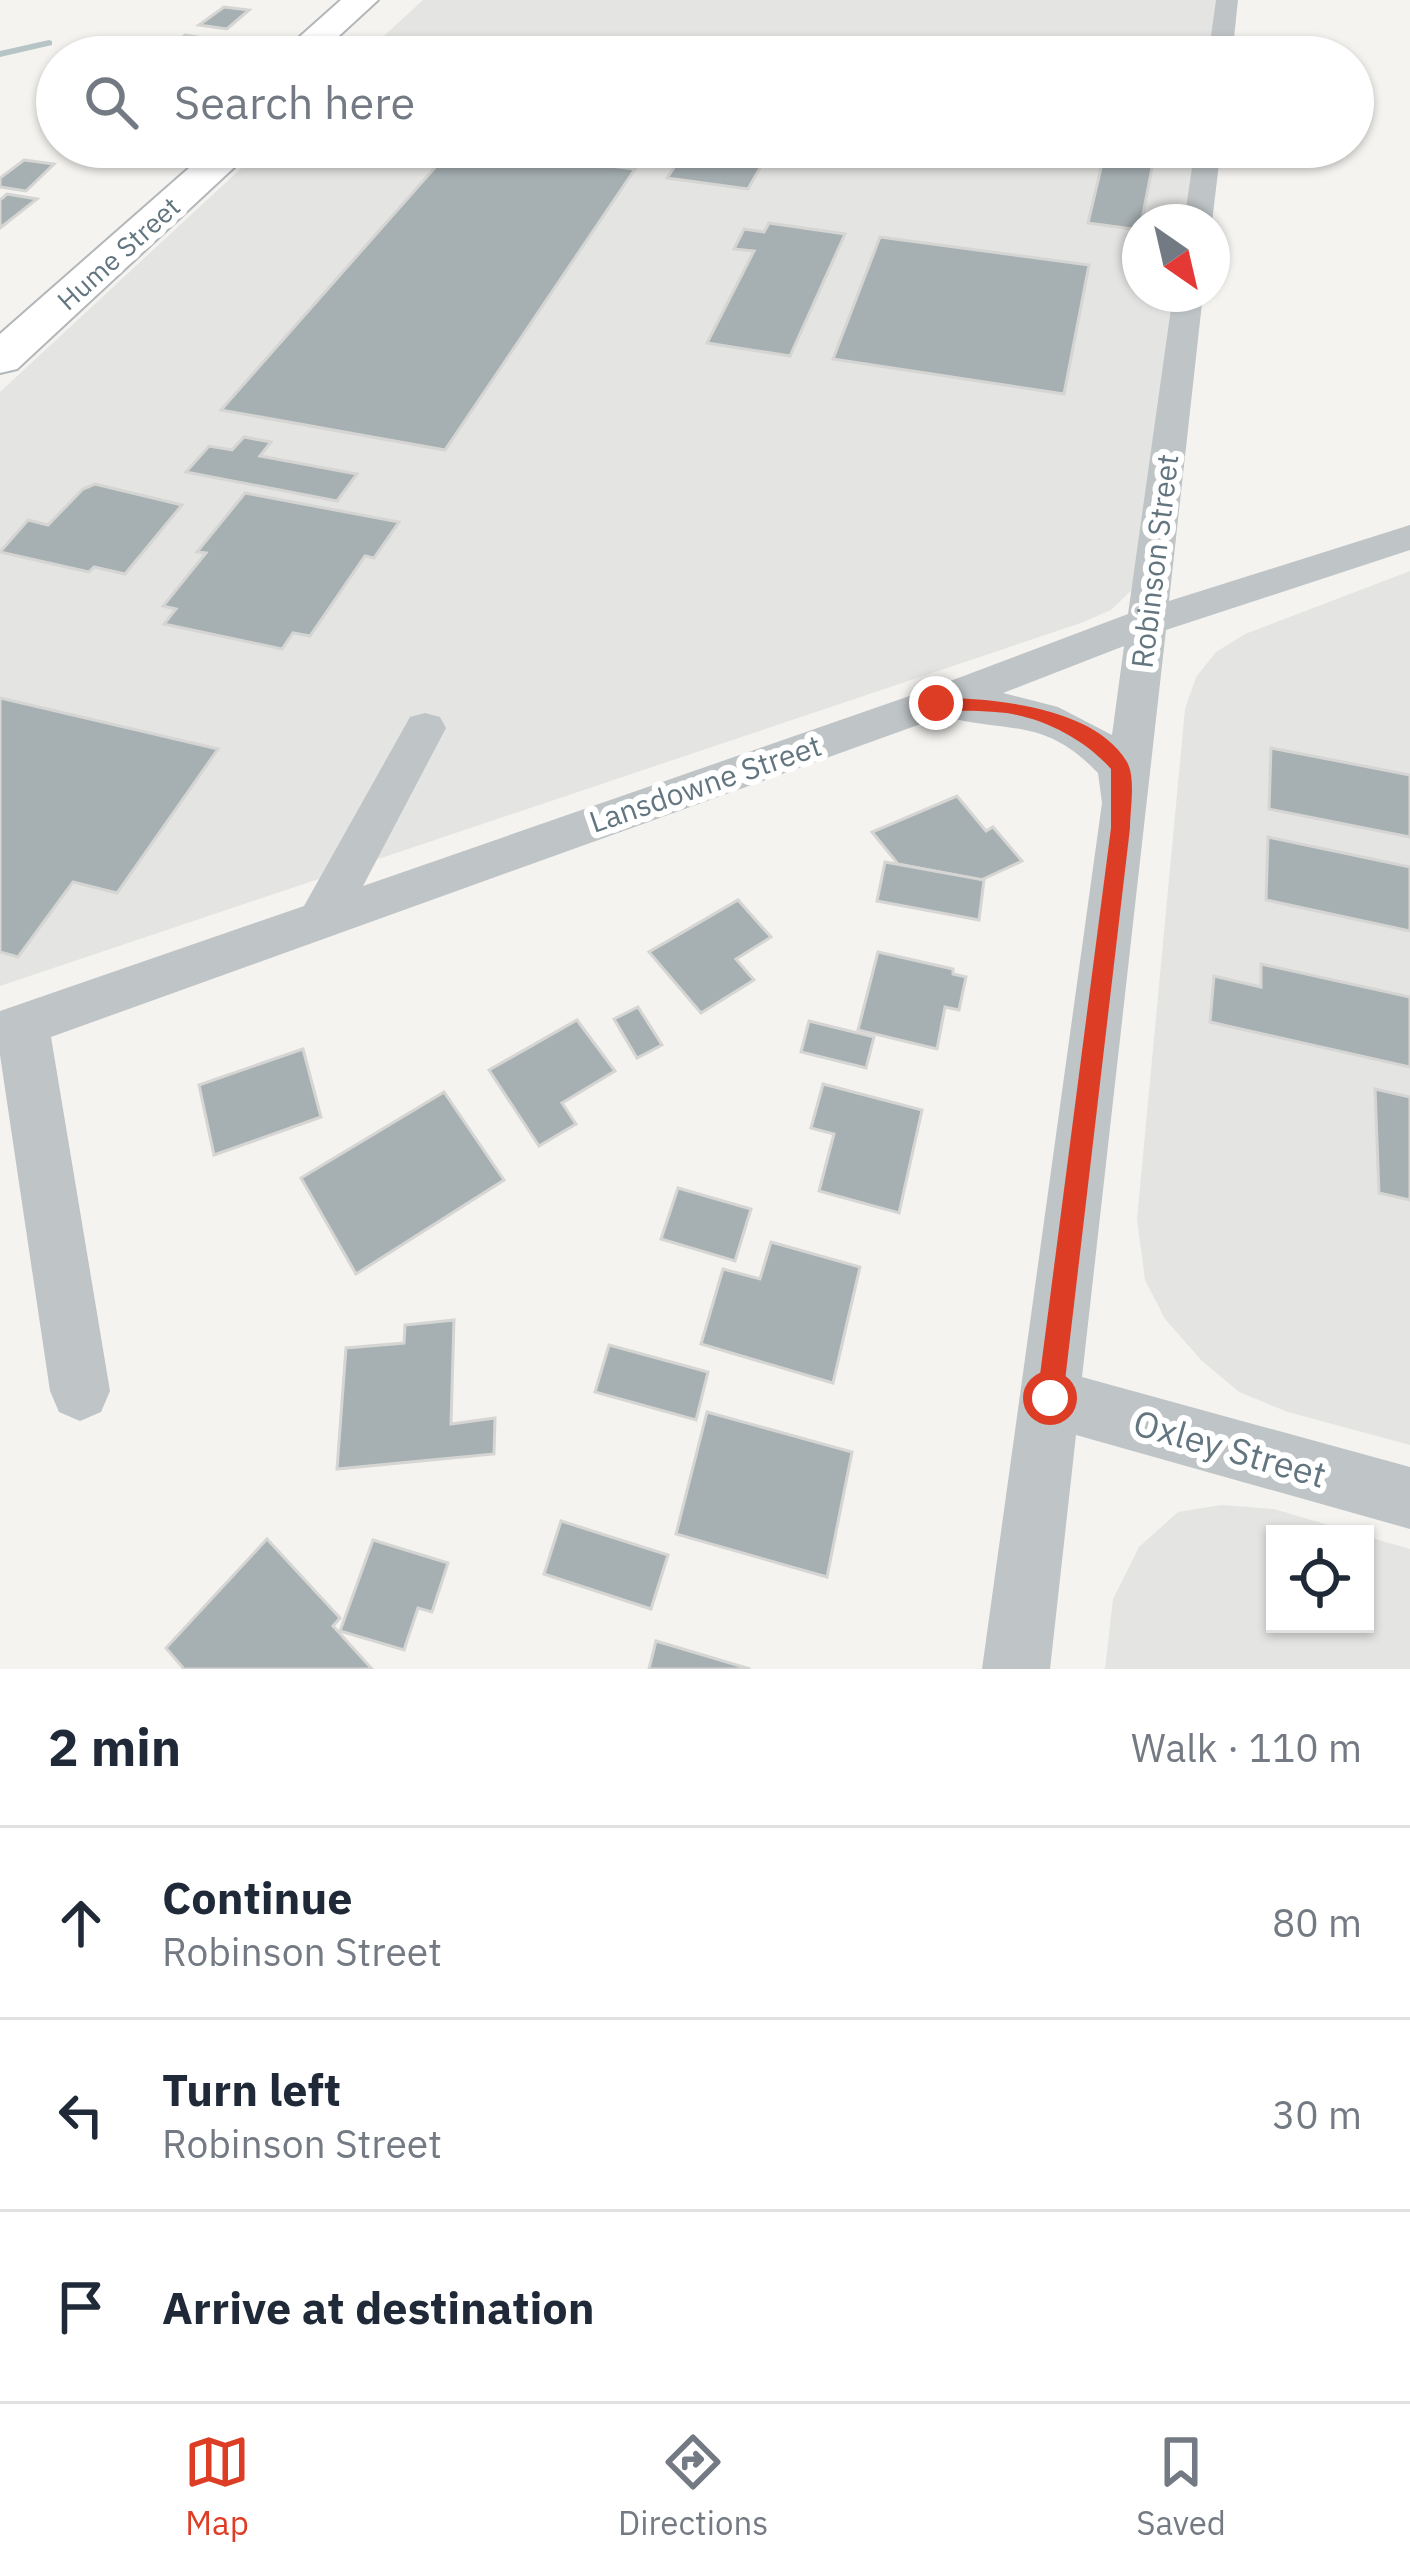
<!DOCTYPE html>
<html lang="en">
<head>
<meta charset="utf-8">
<style>
	body { margin:0; font-family:"IBM Plex Sans",sans-serif; background:#f6f6f7; color:#1f2937 }
	.controls { position:absolute; right:36px; bottom:36px; display:grid; overflow:hidden; border-radius:0px; box-shadow:0 3px 9px #0004 }
	.controls button { width:108px; height:108px; display:grid; place-items:center; padding:0; border:0; border-bottom:3px solid #e0e1e3; background:#fff; color:#1f2937; font:60px sans-serif }
	.compass { position:absolute; left:1122px; top:204px; width:108px; height:108px; border-radius:50%; background:#fff; box-shadow:0 3px 9px #0004; rotate:146deg }
	.stop { position:absolute; width:36px; height:36px; margin:-27px; border:9px solid #de3d25; border-radius:50%; background:#fff }
	.stop.end { background:#de3d25; border-color:#fff; box-shadow:0 3px 12px #0008 }
	.list { margin:0; padding:0; list-style:none }
	h2 { display:flex; justify-content:space-between; align-items:center; height:156px; margin:0; padding:0 48px; font-size:51px }
	h2 small { font-size:39px; font-weight:400; color:#747a83 }
	.list li { display:grid; grid-template-columns:78px 1fr auto; gap:36px; align-items:center; box-sizing:border-box; height:192px; padding:0 48px; border-top:3px solid #e0e1e3 }
	.list b { display:block; font-size:45px; white-space:nowrap }
	.list p { margin:0; font-size:39px; white-space:nowrap; color:#747a83 }
	.list em { font-size:39px; font-style:normal; color:#747a83 }
	.icon { flex:none; width:66px; height:66px; fill:none; stroke:currentColor; stroke-width:2; stroke-linecap:round; stroke-linejoin:round }
	.map { position:relative; flex:none; width:1410px; height:1669px; overflow:hidden }
	.search { position:absolute; background:#fff; box-shadow:0 3px 9px #0004; left:36px; right:36px; top:36px; height:132px; display:flex; align-items:center; gap:30px; box-sizing:border-box; padding:0 42px; border-radius:66px; color:#747a83; font-size:45px }
	.sheet { height:732px; background:#fff }
	nav { display:flex; justify-content:space-around; align-items:center; box-sizing:border-box; height:168px; border-top:3px solid #e0e1e3; background:#fff; font-size:33px; color:#747a83 }
	nav a { display:grid; justify-items:center; gap:6px }
	nav .on { color:#de3d25 }
	.map>svg:first-child { display:block }
</style>
</head>
<body>
<div class="map">
<svg width="1410" height="1669" viewBox="0 0 1410 1669">
	<rect width="100%" height="100%" fill="#f4f3f0"/>
	<g fill="#e4e5e3">
		<path d="M423,0H1217L1209,57H361Z"/>
		<path d="M264,147H1197L1187,222H1140V294H1177L1138,584L1111,610L1081,623L0,986V392Z"/>
		<path d="M1410,571V1445L1288,1412L1239,1392L1201,1360L1165,1319L1145,1280L1137,1219L1185,709L1196,677L1216,652L1245,634Z"/>
		<path d="M1221,1505L1274,1509L1359,1534H1275V1624H1365V1536L1410,1549V1669H1105L1113,1599L1139,1547L1178,1512Z"/>
	</g>
	<g fill="none" stroke-linecap="round" stroke-linejoin="round">
		<path fill="#b6c4c6" fill-rule="evenodd" d="M49,40L52,41V45L0,57V51Z"/>
	</g>
	<g fill="#a6afb2" stroke="#d5d5d3" stroke-width="3">
		<path d="M224,7L249,10L227,29L199,25Z"/>
		<path d="M185,35L216,40L209,44L228,47L215,57L169,51Z"/>
		<path d="M493,39L523,43L519,47L594,57H475Z"/>
		<path d="M453,147L635,169L445,450L221,410Z"/>
		<path d="M688,147H772L748,189L667,178Z"/>
		<path d="M1003,147H1106L1103,160Z"/>
		<path d="M1106,147H1156L1140,230L1088,223Z"/>
		<path d="M24,160L54,164L26,191L0,187V178Z"/>
		<path d="M7,194L37,199L0,228V200Z"/>
		<path d="M769,223L845,234L790,356L707,343L754,251L734,249L744,229L764,232Z"/>
		<path d="M880,237L1089,265L1064,394L833,359Z"/>
		<path d="M244,437L271,442L260,456L357,474L337,501L186,472L209,446L232,450Z"/>
		<path d="M95,484L182,505L125,574L94,567L89,572L0,552L28,520L48,525L83,489Z"/>
		<path d="M245,493L399,522L374,558L365,556L310,636L293,633L282,649L164,624L176,609L163,606L206,553L197,552Z"/>
		<path d="M0,698L218,749L117,893L73,882L18,957L0,952Z"/>
		<path d="M1271,748L1410,775V837L1269,809Z"/>
		<path d="M957,796L986,831L993,827L1022,861L981,880L898,864L872,832Z"/>
		<path d="M1268,837L1410,867V931L1266,900Z"/>
		<path d="M885,862L984,880L979,920L877,901Z"/>
		<path d="M738,900L771,937L736,959L754,980L701,1013L649,952Z"/>
		<path d="M878,952L953,969V974L966,977L959,1010L945,1007L937,1049L858,1030Z"/>
		<path d="M1261,964L1410,997V1067L1210,1022L1214,976L1261,987Z"/>
		<path d="M638,1007L662,1045L637,1058L614,1019Z"/>
		<path d="M577,1020L615,1071L562,1103L576,1124L539,1146L489,1070Z"/>
		<path d="M809,1021L874,1037L866,1068L801,1052Z"/>
		<path d="M303,1049L321,1117L214,1155L199,1085Z"/>
		<path d="M823,1084L922,1110L899,1213L819,1191L834,1134L811,1128Z"/>
		<path d="M1375,1089L1410,1097V1200L1379,1193Z"/>
		<path d="M444,1092L504,1180L356,1274L301,1178Z"/>
		<path d="M678,1188L751,1209L735,1261L661,1239Z"/>
		<path d="M771,1242L860,1267L833,1383L701,1344L723,1269L760,1279Z"/>
		<path d="M454,1320L451,1424L495,1418L494,1454L337,1469L346,1348L404,1343L405,1325Z"/>
		<path d="M609,1345L708,1372L696,1420L595,1392Z"/>
		<path d="M707,1412L852,1452L827,1577L676,1534Z"/>
		<path d="M561,1521L668,1555L651,1609L544,1574Z"/>
		<path d="M267,1539L340,1618L333,1626L372,1669H184L166,1648Z"/>
		<path d="M373,1540L448,1563L432,1612L418,1608L404,1650L340,1631Z"/>
		<path d="M656,1641L750,1669H649Z"/>
	</g>
	<g fill="none" stroke-linecap="round" stroke-linejoin="round">
		<g stroke="#b2b7ba" stroke-width="4">
			<g id="primary">
				<path d="M341,0H378L316,57H277Z"/>
				<path d="M213,147H256L17,369L0,373V334Z"/>
			</g>
		</g>
		<g fill="#bfc4c6" fill-rule="evenodd">
			<path d="M1216,0H1238L1232,57H1208Z"/>
			<path d="M1195,147H1221L1212,222H1184Z"/>
			<path d="M1173,294H1203L1169,601L1410,525V550L1166,630L1082,1377L1410,1467V1529L1076,1435L1050,1669H982L1102,803L1098,773C1043,716 1008,734 943,716L51,1037L110,1391L101,1412L80,1421L59,1412L50,1391L0,1055V1011L304,906L410,717L425,713L440,717L446,728L363,886L921,692L1128,614ZM1124,646L1112,735L1058,707L1003,693Z"/>
		</g>
		<use href="#primary" fill="#fff" fill-rule="evenodd"/>
	</g>
	<path fill="#de3d25" d="M936,697C993,699 1094,706 1127,762C1136,778 1130,810 1130,828L1063,1398L1059,1407L1050,1411L1041,1407L1037,1398L1111,828V769C1084,738 1037,714 995,712C974,710 951,712 929,708V699Z"/>
	<g text-anchor="middle" dominant-baseline="central" stroke-width="12" stroke-linejoin="round" paint-order="stroke">
		<g font-size="27" fill="#637680" stroke="#fff">
			<text transform="translate(118 253) rotate(-42)">Hume Street</text>
		</g>
		<g font-size="30" fill="#637680" stroke="#fff">
			<text transform="translate(1154 561) rotate(-83)">Robinson Street</text>
			<text transform="translate(705 783) rotate(-19)">Lansdowne Street</text>
		</g>
		<g font-size="36" fill="#637680" stroke="#fff">
			<text transform="translate(1230 1448) rotate(16)">Oxley Street</text>
		</g>
	</g>
</svg>
<div class="controls">
<button><svg class="icon" aria-label="locate" viewBox="0 0 24 24"><circle cx="12" cy="12" r="6"/><path d="M12 2v4M12 18v4M2 12h4M18 12h4"/></svg></button>
</div>
<svg class="compass" viewBox="-18 -18 36 36"><path d="M0-13l5 13h-10z" fill="#e53935"/><path d="M0 13l5-13h-10z" fill="#747a83"/></svg>
<div class="stop" style="left:1050px;top:1398px"></div>
<div class="stop end" style="left:936px;top:703px"></div>
<div class="search"><svg class="icon" aria-label="search" viewBox="0 0 24 24"><circle cx="10" cy="10" r="6"/><path d="M15 15l6 6"/></svg>Search here</div>
</div>
<section class="sheet">
<h2>2 min<small>Walk · 110 m</small></h2>
<ul class="list">
<li><svg class="icon" aria-label="ahead" viewBox="0 0 24 24"><path d="M12 20V5M6 11l6-6 6 6"/></svg><div><b>Continue</b><p>Robinson Street</p></div><em>80 m</em></li>
<li><svg class="icon" aria-label="left" viewBox="0 0 24 24"><path d="M17 20v-9H6M10 6l-5 5 5 5"/></svg><div><b>Turn left</b><p>Robinson Street</p></div><em>30 m</em></li>
<li><svg class="icon" aria-label="arrive" viewBox="0 0 24 24"><path d="M6 21V4h12l-3 4 3 4H6"/></svg><div><b>Arrive at destination</b></div></li>
</ul>
</section>
<nav>
<a class="on"><svg class="icon" aria-label="map" viewBox="0 0 24 24"><path d="M3 6l6-2 6 2 6-2v14l-6 2-6-2-6 2zM9 4v14M15 6v14"/></svg>Map</a>
<a><svg class="icon" aria-label="directions" viewBox="0 0 24 24"><path d="M12 3l9 9-9 9-9-9zM9 14v-3h6M13 9l2 2-2 2"/></svg>Directions</a>
<a><svg class="icon" aria-label="saved" viewBox="0 0 24 24"><path d="M7 4h10v16l-5-4-5 4z"/></svg>Saved</a>
</nav>
</body>
</html>
